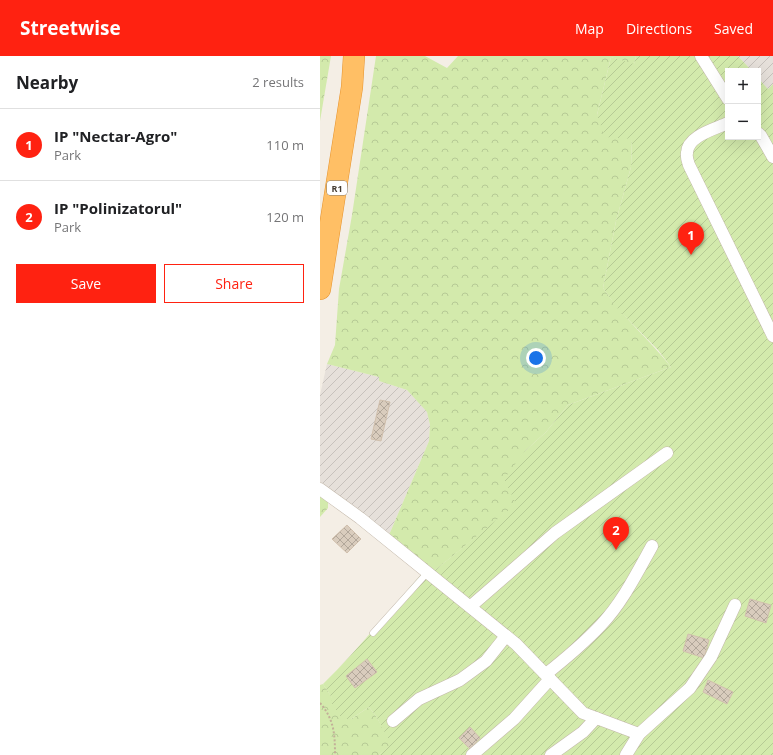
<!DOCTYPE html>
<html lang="en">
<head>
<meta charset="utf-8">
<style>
	body { margin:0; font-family:"Open Sans",sans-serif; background:#f6f6f6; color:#202124 }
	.controls { position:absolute; right:12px; top:12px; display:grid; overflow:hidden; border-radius:0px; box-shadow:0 4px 16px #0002 }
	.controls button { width:36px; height:36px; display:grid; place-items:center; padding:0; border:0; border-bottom:1px solid #e0e0e0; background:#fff; color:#202124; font:20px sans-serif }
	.you { position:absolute; left:216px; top:302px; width:14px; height:14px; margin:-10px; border:3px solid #fff; border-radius:50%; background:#1a73e8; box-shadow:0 0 0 6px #1a73e833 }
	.badge { display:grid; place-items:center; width:26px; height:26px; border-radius:50%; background:#f21; color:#fff; font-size:13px; font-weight:700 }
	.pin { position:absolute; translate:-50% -33px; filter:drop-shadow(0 1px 2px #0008) }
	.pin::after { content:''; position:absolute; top:21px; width:14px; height:12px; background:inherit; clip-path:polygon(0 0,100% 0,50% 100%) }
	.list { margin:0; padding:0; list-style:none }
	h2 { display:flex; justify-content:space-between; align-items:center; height:52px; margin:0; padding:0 16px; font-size:17px }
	h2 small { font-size:13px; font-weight:400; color:#757577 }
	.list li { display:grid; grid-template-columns:26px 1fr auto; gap:12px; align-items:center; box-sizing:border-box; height:72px; padding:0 16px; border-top:1px solid #e0e0e0 }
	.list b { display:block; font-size:15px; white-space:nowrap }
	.list p { margin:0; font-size:13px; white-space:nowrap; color:#757577 }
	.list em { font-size:13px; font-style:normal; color:#757577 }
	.actions { display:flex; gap:8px; padding:12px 16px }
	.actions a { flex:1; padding:9px 0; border:1px solid #f21; border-radius:0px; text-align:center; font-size:14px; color:#f21 }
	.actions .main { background:#f21; color:#fff }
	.map { position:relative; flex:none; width:453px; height:699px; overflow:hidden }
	header { display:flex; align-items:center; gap:24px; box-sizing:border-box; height:56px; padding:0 20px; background:#f21; color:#fff }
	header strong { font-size:19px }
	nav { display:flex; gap:22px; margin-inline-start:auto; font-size:14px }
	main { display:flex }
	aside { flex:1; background:#fff }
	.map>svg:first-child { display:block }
</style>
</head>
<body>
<header>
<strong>Streetwise</strong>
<nav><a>Map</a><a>Directions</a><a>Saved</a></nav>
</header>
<main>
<aside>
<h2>Nearby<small>2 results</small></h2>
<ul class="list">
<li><span class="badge">1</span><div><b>IP &quot;Nectar-Agro&quot;</b><p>Park</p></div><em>110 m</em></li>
<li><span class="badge">2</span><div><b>IP &quot;Polinizatorul&quot;</b><p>Park</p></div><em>120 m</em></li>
</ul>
<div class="actions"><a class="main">Save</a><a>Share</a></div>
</aside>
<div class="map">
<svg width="453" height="699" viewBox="0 0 453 699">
	<defs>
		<pattern id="industrial-furrows" width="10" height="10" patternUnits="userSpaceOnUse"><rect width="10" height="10" fill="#e6e0da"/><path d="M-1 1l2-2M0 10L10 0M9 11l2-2" fill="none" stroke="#c7c1bc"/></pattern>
		<pattern id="forest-crowns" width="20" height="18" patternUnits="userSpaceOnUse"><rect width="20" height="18" fill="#d3eaac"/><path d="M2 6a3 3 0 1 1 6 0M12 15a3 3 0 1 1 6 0" fill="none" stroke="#b6ca95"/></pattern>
		<pattern id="garden-furrows" width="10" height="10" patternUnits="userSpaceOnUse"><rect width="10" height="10" fill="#d3eaac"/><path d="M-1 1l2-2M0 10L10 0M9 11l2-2" fill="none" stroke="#b6ca95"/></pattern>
		<pattern id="building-cross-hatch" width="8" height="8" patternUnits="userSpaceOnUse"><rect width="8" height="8" fill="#d9ccbd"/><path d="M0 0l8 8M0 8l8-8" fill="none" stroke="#b2a79a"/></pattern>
	</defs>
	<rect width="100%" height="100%" fill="#f4eee5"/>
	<g fill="url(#industrial-furrows)">
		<path d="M418,0H453V28L448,33L438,22V15H432Z"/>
		<path d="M7,308L59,321V325L87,334L107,355L110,369L109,385L69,479L0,426V339Z"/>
	</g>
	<g fill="url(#forest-crowns)">
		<path d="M0,0H11L0,65Z"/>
		<path d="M56,0H105L127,12L138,0H316L314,9L291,1L277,59L312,83L311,111L296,165L283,232C303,262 329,283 351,311L248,349L226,376L205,395L197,448L114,515L69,479L109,385L110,369L107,356L87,334L59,325V321L7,308L15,289L19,233L32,159Z"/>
		<path d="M0,439L8,445V452L0,461Z"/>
		<path d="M3,628L26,663H31L49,651L56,660L72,688L59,699H0V629Z"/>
	</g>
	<path fill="url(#garden-furrows)" d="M316,0H418L432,15H408V81H438V22L448,33L453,28V699H59L71,688L56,660L49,651L31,663H22L11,646L12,642L3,628C41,591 73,549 109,510L114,515L196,448L184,423L205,395L226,376L248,349L351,311L338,294L298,253L283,232L296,165L311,111L312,83L285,81L277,59L291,1L314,8Z"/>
	<g fill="url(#building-cross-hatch)" stroke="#d1c0ad">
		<path d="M60,344L70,346L61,385L51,383Z"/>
		<path d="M27,469L41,483L27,497L12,483Z"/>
		<path d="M430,543L451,549L446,567L425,560Z"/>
		<path d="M368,578L389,584L384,602L363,595Z"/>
		<path d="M47,603L57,616L35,632L26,620Z"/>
		<path d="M388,624L413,636L407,648L383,636Z"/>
		<path d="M150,671L160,682L150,693L139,682Z"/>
	</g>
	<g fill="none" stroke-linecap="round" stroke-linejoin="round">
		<g stroke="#c3b8aa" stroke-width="7">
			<path id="lane" d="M53,577L108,516"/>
		</g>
		<g stroke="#c3b8aa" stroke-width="13">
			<g id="street">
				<path d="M381,0L408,43"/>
				<path d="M408,67C395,73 367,80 367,97C366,101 368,106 369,109L453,280"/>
				<path d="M438,77L441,80L453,101"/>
				<path d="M0,433L40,462L196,588L263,657L319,678"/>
				<path d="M151,550L235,477L347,397"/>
				<path d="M226,618C245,603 264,587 281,569C302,547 317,517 332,490"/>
				<path d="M73,665L99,643L140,624L166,605L186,580"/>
				<path d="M152,699L194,663L230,623"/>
				<path d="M231,699L263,676L276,662"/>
				<path d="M306,699L319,678L370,632L391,601L415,549"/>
			</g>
		</g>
		<g stroke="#e6932d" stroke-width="22">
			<path id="highway" d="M0,233L32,31L34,0"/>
		</g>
		<path stroke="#c2b098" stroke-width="2" stroke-dasharray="2 2" stroke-linecap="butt" d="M0,647C14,663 15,678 15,699"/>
		<use href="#lane" stroke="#fff" stroke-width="6"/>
		<use href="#street" stroke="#fff" stroke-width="12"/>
		<use href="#highway" stroke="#ffbf65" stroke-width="21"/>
	</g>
	<g text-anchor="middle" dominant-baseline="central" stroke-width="3" stroke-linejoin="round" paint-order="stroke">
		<rect fill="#fff" stroke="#7e7871" stroke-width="1" x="7" y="125" width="20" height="14" rx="3"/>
		<g font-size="9" font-weight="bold" fill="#463e34">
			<text x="17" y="132">R1</text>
		</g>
	</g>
</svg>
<div class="controls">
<button>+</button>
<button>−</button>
</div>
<div class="you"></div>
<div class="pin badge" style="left:371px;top:199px">1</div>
<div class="pin badge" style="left:296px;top:494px">2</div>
</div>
</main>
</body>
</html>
